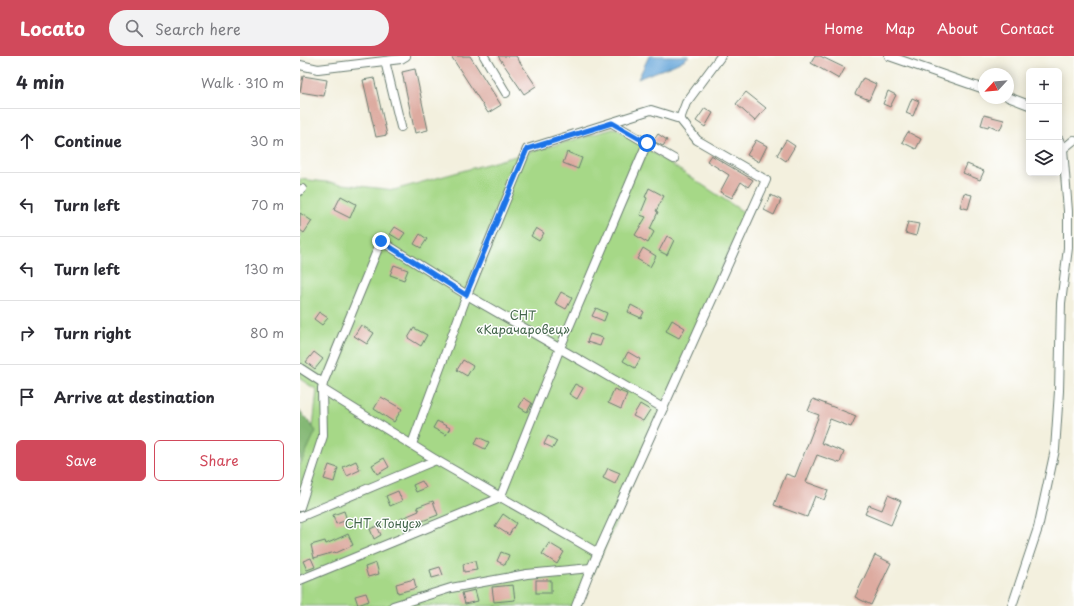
<!DOCTYPE html>
<html lang="en">
<head>
<meta charset="utf-8">
<style>
	body { margin:0; font-family:"Playpen Sans",sans-serif; background:#f2f2f3; color:#2b2b33 }
	.controls { position:absolute; right:12px; top:12px; display:grid; overflow:hidden; border-radius:6px; box-shadow:0 2px 10px #0003 }
	.controls button { width:36px; height:36px; display:grid; place-items:center; padding:0; border:0; border-bottom:1px solid #e1e1e2; background:#fff; color:#2b2b33; font:20px sans-serif }
	.compass { position:absolute; left:678px; top:12px; width:36px; height:36px; border-radius:50%; background:#fff; box-shadow:0 2px 10px #0003; rotate:244deg }
	.stop { position:absolute; width:12px; height:12px; margin:-9px; border:3px solid #1a73e8; border-radius:50%; background:#fff }
	.stop.end { background:#1a73e8; border-color:#fff; box-shadow:0 1px 4px #0008 }
	.list { margin:0; padding:0; list-style:none }
	h2 { display:flex; justify-content:space-between; align-items:center; height:52px; margin:0; padding:0 16px; font-size:17px }
	h2 small { font-size:13px; font-weight:400; color:#7c7c81 }
	.list li { display:grid; grid-template-columns:26px 1fr auto; gap:12px; align-items:center; box-sizing:border-box; height:64px; padding:0 16px; border-top:1px solid #e1e1e2 }
	.list b { display:block; font-size:15px; white-space:nowrap }
	.list em { font-size:13px; font-style:normal; color:#7c7c81 }
	.actions { display:flex; gap:8px; padding:12px 16px }
	.actions a { flex:1; padding:9px 0; border:1px solid #d1495b; border-radius:6px; text-align:center; font-size:14px; color:#d1495b }
	.actions .main { background:#d1495b; color:#fff }
	.icon { flex:none; width:22px; height:22px; fill:none; stroke:currentColor; stroke-width:2; stroke-linecap:round; stroke-linejoin:round }
	.map { position:relative; flex:none; width:774px; height:550px; overflow:hidden }
	header { display:flex; align-items:center; gap:24px; box-sizing:border-box; height:56px; padding:0 20px; background:#d1495b; color:#fff }
	header strong { font-size:19px }
	nav { display:flex; gap:22px; margin-inline-start:auto; font-size:14px }
	.search { width:280px; height:36px; background:#f2f2f3; display:flex; align-items:center; gap:10px; box-sizing:border-box; padding:0 14px; border-radius:22px; color:#7c7c81; font-size:15px }
	main { display:flex }
	aside { flex:1; background:#fff }
	.map>svg:first-child { display:block }
</style>
</head>
<body>
<header>
<strong>Locato</strong>
<div class="search"><svg class="icon" aria-label="search" viewBox="0 0 24 24"><circle cx="10" cy="10" r="6"/><path d="M15 15l6 6"/></svg>Search here</div>
<nav><a>Home</a><a>Map</a><a>About</a><a>Contact</a></nav>
</header>
<main>
<aside>
<h2>4 min<small>Walk · 310 m</small></h2>
<ul class="list">
<li><svg class="icon" aria-label="ahead" viewBox="0 0 24 24"><path d="M12 20V5M6 11l6-6 6 6"/></svg><div><b>Continue</b></div><em>30 m</em></li>
<li><svg class="icon" aria-label="left" viewBox="0 0 24 24"><path d="M17 20v-9H6M10 6l-5 5 5 5"/></svg><div><b>Turn left</b></div><em>70 m</em></li>
<li><svg class="icon" aria-label="left" viewBox="0 0 24 24"><path d="M17 20v-9H6M10 6l-5 5 5 5"/></svg><div><b>Turn left</b></div><em>130 m</em></li>
<li><svg class="icon" aria-label="right" viewBox="0 0 24 24"><path d="M7 20v-9h11M14 6l5 5-5 5"/></svg><div><b>Turn right</b></div><em>80 m</em></li>
<li><svg class="icon" aria-label="arrive" viewBox="0 0 24 24"><path d="M6 21V4h12l-3 4 3 4H6"/></svg><div><b>Arrive at destination</b></div></li>
</ul>
<div class="actions"><a class="main">Save</a><a>Share</a></div>
</aside>
<div class="map">
<svg width="774" height="550" viewBox="0 0 774 550">
	<rect width="100%" height="100%" fill="#fff"/>
	<filter id="ink" filterUnits="userSpaceOnUse"><feTurbulence type="fractalNoise" baseFrequency=".025" numOctaves="2"/><feDisplacementMap in="SourceGraphic" scale="8" xChannelSelector="R" yChannelSelector="G"/><feConvolveMatrix kernelMatrix="1 2 1 2 8 2 1 2 1" color-interpolation-filters="sRGB"/></filter>
	<filter id="wash" filterUnits="userSpaceOnUse"><feTurbulence type="fractalNoise" baseFrequency=".012" numOctaves="4" result="noise"/><feDisplacementMap in="SourceGraphic" scale="16" xChannelSelector="R" yChannelSelector="G"/><feGaussianBlur stdDeviation="0.9" result="paint"/><feColorMatrix in="noise" values="0 0 0 0 0 0 0 0 0 0 0 0 0 0 0 0 0 1.4 0 .05"/><feComposite in="paint" operator="in"/></filter>
	<g filter="url(#wash)">
		<rect width="100%" height="100%" fill="#f3f0de"/>
		<path fill="#a6d887" stroke="#628a5e" d="M316,72L445,157L303,496L278,550H0V355L13,371L17,334L0,323V123L94,134Z"/>
		<path fill="#84b874" stroke="#527a54" d="M0,355L16,375L0,409Z"/>
		<path fill="#66a6d9" stroke="#427286" d="M349,0H389C378,10 352,16 338,23Z"/>
		<g id="blocks">
			<g fill="#ddaba0">
				<path d="M151,0H170L201,49L188,57Z"/>
				<path d="M198,0H216L236,30L224,38Z"/>
				<path d="M515,0H520L545,12L539,23L511,7Z"/>
				<path d="M115,13L128,74L115,77L102,16Z"/>
				<path d="M3,20L27,24L24,40L0,36Z"/>
				<path d="M74,22L87,79L76,81L63,24Z"/>
				<path d="M563,22L576,28L569,44L555,38Z"/>
				<path d="M588,35L596,39L590,51L583,48Z"/>
				<path d="M446,36L466,52L455,65L436,48Z"/>
				<path d="M612,42L619,45L613,60L606,57Z"/>
				<path d="M405,52L413,57L405,71L396,65Z"/>
				<path d="M684,59L704,64L700,74L689,69L688,71L681,69Z"/>
				<path d="M608,76L621,83L616,93L602,86Z"/>
				<path d="M358,78L367,84L363,90L353,85Z"/>
				<path d="M456,84L467,90L459,106L447,99Z"/>
				<path d="M486,84L495,90L486,105L477,99Z"/>
				<path d="M267,96L282,102L278,113L263,107Z"/>
				<path d="M411,99L453,124L448,131L441,126L432,142L420,136L429,119L407,105Z"/>
				<path d="M667,108L684,115L680,124L663,117Z"/>
				<path d="M349,132L364,140L356,155L358,156L350,173L354,176L348,187L335,179L346,161L340,159L347,142L345,141Z"/>
				<path d="M664,137L672,139L668,153L660,151Z"/>
				<path d="M471,139L481,144L474,159L464,154Z"/>
				<path d="M41,140L56,148L50,162L34,154Z"/>
				<path d="M0,157L12,165L4,177L0,174Z"/>
				<path d="M608,166L619,168L616,180L605,177Z"/>
				<path d="M95,171L105,177L100,184L90,178Z"/>
				<path d="M236,172L244,177L239,185L231,180Z"/>
				<path d="M120,178L127,183L121,192L114,188Z"/>
				<path d="M367,180L374,184L367,199L359,195Z"/>
				<path d="M343,192L356,200L350,211L337,203Z"/>
				<path d="M94,209L108,214L104,224L90,219Z"/>
				<path d="M261,236L272,242L266,253L255,247Z"/>
				<path d="M331,249L344,256L341,262L328,256Z"/>
				<path d="M296,252L307,257L304,265L292,260Z"/>
				<path d="M19,256L28,262L22,269L14,263Z"/>
				<path d="M372,264L385,272L379,282L366,275Z"/>
				<path d="M61,269L74,277L67,288L54,280Z"/>
				<path d="M114,272L127,279L121,290L108,282Z"/>
				<path d="M290,278L303,282L300,290L287,286Z"/>
				<path d="M14,296L23,303L15,313L6,306Z"/>
				<path d="M328,296L340,303L335,312L323,305Z"/>
				<path d="M163,304L173,310L167,320L157,314Z"/>
				<path d="M275,328L283,332L277,343L269,338Z"/>
				<path d="M314,333L327,338L321,353L308,347Z"/>
				<path d="M81,341L102,353L94,366L74,353Z"/>
				<path d="M224,342L232,347L227,356L219,351Z"/>
				<path d="M513,343L556,360L551,371L530,363L521,387L544,396L540,407L517,399L506,426L528,434L524,444L515,440L507,461L474,449L486,418L495,421L519,359L508,355Z"/>
				<path d="M340,348L350,354L343,365L333,360Z"/>
				<path d="M137,365L150,372L146,379L133,372Z"/>
				<path d="M248,380L257,385L253,392L244,388Z"/>
				<path d="M178,381L189,386L185,393L175,388Z"/>
				<path d="M84,402L89,411L77,418L72,409Z"/>
				<path d="M56,405L60,414L47,420L43,411Z"/>
				<path d="M29,409L38,412L34,426L24,423Z"/>
				<path d="M308,412L320,417L315,428L303,422Z"/>
				<path d="M122,425L126,432L116,436L113,429Z"/>
				<path d="M98,435L102,445L90,450L86,440Z"/>
				<path d="M588,439L601,445L591,469L565,458L569,449L582,454Z"/>
				<path d="M133,445L138,459L112,469L113,472L105,475L100,463L119,455L117,451Z"/>
				<path d="M44,455L47,464L36,468L33,459Z"/>
				<path d="M203,458L216,467L209,479L195,470Z"/>
				<path d="M77,470L81,479L74,483L70,473Z"/>
				<path d="M48,478L53,489L36,497L35,496L14,502L11,489L25,485L26,488Z"/>
				<path d="M249,487L264,496L257,508L242,498Z"/>
				<path d="M201,496L209,499L205,509L197,505Z"/>
				<path d="M575,499L591,507L571,549L555,541Z"/>
				<path d="M11,502L15,511L7,514L3,505Z"/>
				<path d="M175,505L177,514L164,516L163,508Z"/>
				<path d="M76,507L79,518L68,521L65,511Z"/>
				<path d="M140,511L143,519L132,522L130,514Z"/>
				<path d="M114,523L116,532L98,537L96,528Z"/>
				<rect x="236" y="524" width="15" height="13"/>
				<path d="M213,529L215,544L194,546L192,531Z"/>
				<path d="M175,534L178,545L165,548L162,537Z"/>
				<path d="M66,537L69,545L58,549L55,540Z"/>
			</g>
		</g>
	</g>
	<g filter="url(#ink)">
		<use href="#blocks" fill-opacity="0" stroke="#697c70" stroke-width="1"/>
		<g fill="none" stroke-linecap="round" stroke-linejoin="round">
			<g stroke="#697c70" stroke-width="10">
				<g id="minor">
					<path d="M184,0L206,37"/>
					<path d="M589,0L684,33"/>
					<path d="M85,5L101,71"/>
					<path d="M0,9L18,13L101,3L106,0"/>
					<path d="M708,41L729,49"/>
					<path d="M312,67L374,103"/>
					<path d="M763,93L774,84"/>
					<path d="M0,135L2,133"/>
					<path d="M0,312L23,327"/>
					<path d="M22,333L23,327L81,185L167,239L363,352"/>
					<path d="M112,388L167,239L227,93L351,54L380,63"/>
					<path d="M0,451L23,380L22,333L136,404L298,497"/>
					<path d="M0,461L136,404"/>
					<path d="M0,524L200,442L260,292L347,87"/>
					<path d="M93,550L151,532L227,518L291,512"/>
					<path d="M276,550L291,512L466,124L397,84L380,63L386,47L421,0"/>
					<path d="M712,550L738,472L755,394L759,335L761,247L768,192V155L763,93L759,84"/>
				</g>
			</g>
			<use href="#minor" stroke="#fff" stroke-width="8"/>
		</g>
	</g>
	<g fill="none" stroke-linecap="round" stroke-linejoin="round" filter="url(#ink)">
		<path stroke="#1a73e8" stroke-width="5" d="M81,185L166,239L227,93L312,67L347,87"/>
	</g>
	<g text-anchor="middle" dominant-baseline="central" stroke-width="3" stroke-linejoin="round" paint-order="stroke">
		<g font-size="12" fill="#416449" stroke="#fff">
			<text x="223" y="259">СНТ<tspan x="223" dy="14">«Карачаровец»</tspan></text>
			<text x="83" y="467">СНТ «Тонус»</text>
		</g>
	</g>
</svg>
<div class="controls">
<button>+</button>
<button>−</button>
<button><svg class="icon" aria-label="layers" viewBox="0 0 24 24"><path d="M12 4l9 5-9 5-9-5zM3 14l9 5 9-5"/></svg></button>
</div>
<svg class="compass" viewBox="-18 -18 36 36"><path d="M0-13l5 13h-10z" fill="#e53935"/><path d="M0 13l5-13h-10z" fill="#7c7c81"/></svg>
<div class="stop" style="left:347px;top:87px"></div>
<div class="stop end" style="left:81px;top:185px"></div>
</div>
</main>
</body>
</html>
